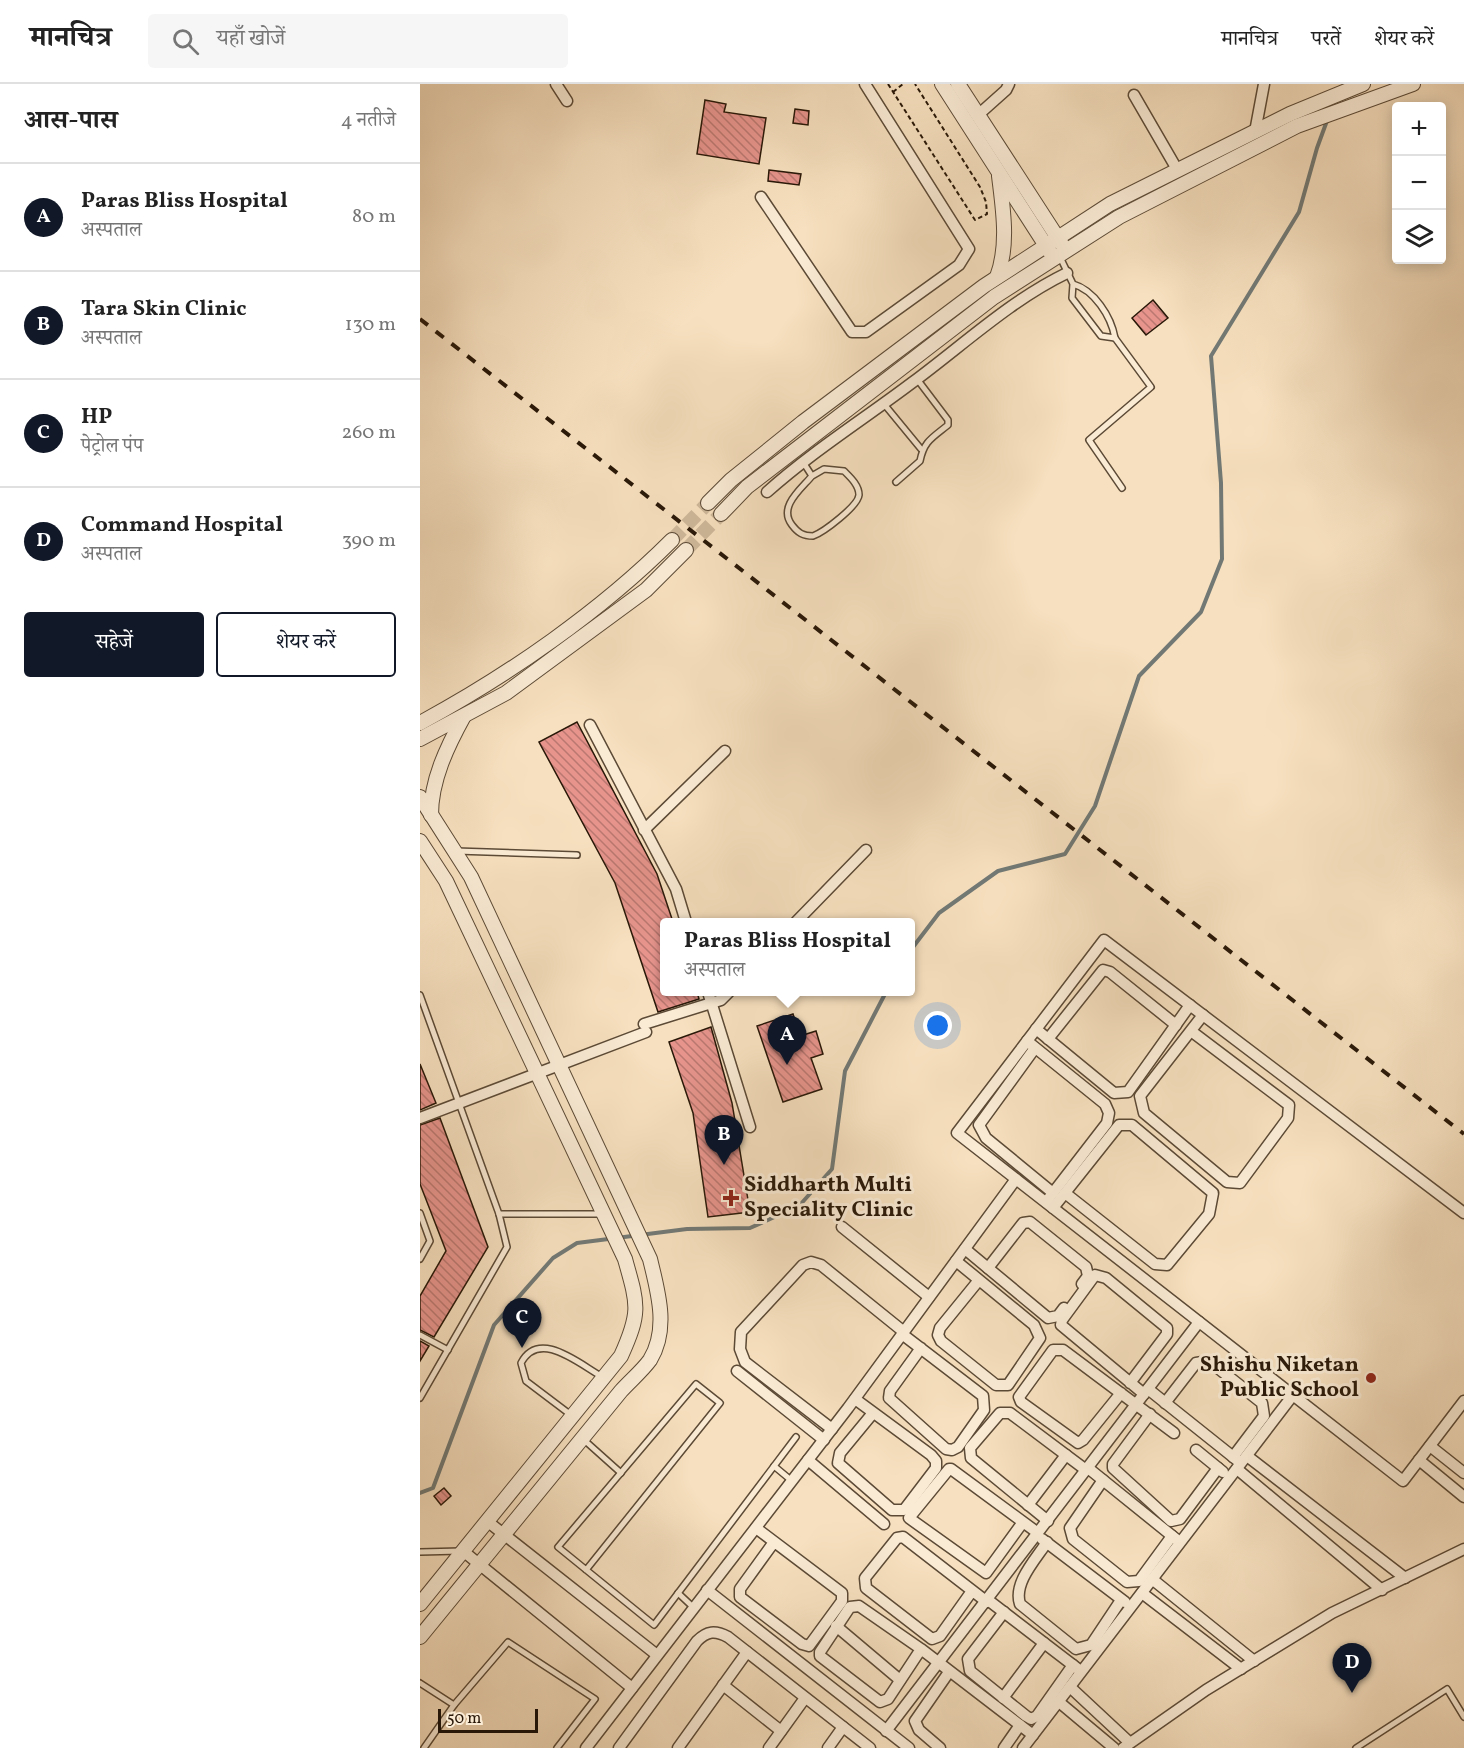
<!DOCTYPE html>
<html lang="hi">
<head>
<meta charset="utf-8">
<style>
	body { margin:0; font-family:Vollkorn,"Noto Serif Devanagari",serif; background:#f6f6f6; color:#222 }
	.controls { position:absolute; right:18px; top:18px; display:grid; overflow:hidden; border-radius:6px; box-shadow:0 3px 15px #0003 }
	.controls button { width:54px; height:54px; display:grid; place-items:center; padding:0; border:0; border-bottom:2px solid #e0e0e0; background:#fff; color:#222; font:30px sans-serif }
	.scale { position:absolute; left:18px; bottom:15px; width:100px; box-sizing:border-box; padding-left:6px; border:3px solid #291808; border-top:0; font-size:16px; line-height:21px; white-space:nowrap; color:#291808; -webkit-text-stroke:4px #faebd5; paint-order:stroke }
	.you { position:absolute; left:518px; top:942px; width:21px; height:21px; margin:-15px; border:4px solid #fff; border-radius:50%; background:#1a73e8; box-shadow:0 0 0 9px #1a73e833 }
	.badge { display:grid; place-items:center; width:39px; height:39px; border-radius:50%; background:#111827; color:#fff; font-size:20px; font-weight:700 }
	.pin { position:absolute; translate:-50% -50px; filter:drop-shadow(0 2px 3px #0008) }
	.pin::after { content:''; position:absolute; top:32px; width:21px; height:18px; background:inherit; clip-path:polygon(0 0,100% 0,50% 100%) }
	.popup { position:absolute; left:240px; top:834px; width:255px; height:78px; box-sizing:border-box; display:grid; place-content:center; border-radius:6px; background:#fff; filter:drop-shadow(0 2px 4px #0005); font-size:20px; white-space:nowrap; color:#767676 }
	.popup b { font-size:22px; color:#222 }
	.popup::after { content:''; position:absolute; left:50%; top:100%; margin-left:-12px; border:12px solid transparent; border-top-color:#fff }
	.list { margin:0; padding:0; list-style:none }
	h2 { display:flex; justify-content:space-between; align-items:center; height:78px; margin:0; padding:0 24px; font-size:26px }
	h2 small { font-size:20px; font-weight:400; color:#767676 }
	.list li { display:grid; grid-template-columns:39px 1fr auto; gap:18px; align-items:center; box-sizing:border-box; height:108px; padding:0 24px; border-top:2px solid #e0e0e0 }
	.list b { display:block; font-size:22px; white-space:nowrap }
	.list p { margin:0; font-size:20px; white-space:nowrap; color:#767676 }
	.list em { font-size:20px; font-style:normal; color:#767676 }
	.actions { display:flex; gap:12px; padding:18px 24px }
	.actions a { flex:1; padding:14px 0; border:2px solid #111827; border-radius:6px; text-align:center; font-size:21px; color:#111827 }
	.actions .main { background:#111827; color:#fff }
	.icon { flex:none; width:33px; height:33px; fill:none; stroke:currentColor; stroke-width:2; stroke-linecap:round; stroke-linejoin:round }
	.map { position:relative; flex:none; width:1044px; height:1664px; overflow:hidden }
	header { display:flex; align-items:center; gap:36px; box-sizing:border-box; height:84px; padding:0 30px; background:#fff; border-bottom:2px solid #e0e0e0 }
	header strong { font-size:28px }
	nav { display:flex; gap:33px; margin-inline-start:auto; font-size:21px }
	.search { width:420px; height:54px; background:#f6f6f6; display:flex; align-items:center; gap:15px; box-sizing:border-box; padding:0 21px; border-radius:6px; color:#767676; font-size:22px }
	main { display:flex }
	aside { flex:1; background:#fff }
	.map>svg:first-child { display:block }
</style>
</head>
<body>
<header>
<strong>मानचित्र</strong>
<div class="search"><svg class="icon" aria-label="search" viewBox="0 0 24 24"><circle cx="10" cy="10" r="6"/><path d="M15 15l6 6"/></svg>यहाँ खोजें</div>
<nav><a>मानचित्र</a><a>परतें</a><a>शेयर करें</a></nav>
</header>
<main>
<aside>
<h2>आस-पास<small>4 नतीजे</small></h2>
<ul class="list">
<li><span class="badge">A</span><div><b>Paras Bliss Hospital</b><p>अस्पताल</p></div><em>80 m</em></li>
<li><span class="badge">B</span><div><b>Tara Skin Clinic</b><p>अस्पताल</p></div><em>130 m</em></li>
<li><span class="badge">C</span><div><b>HP</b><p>पेट्रोल पंप</p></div><em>260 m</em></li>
<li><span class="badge">D</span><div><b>Command Hospital</b><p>अस्पताल</p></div><em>390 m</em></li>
</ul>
<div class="actions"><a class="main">सहेजें</a><a>शेयर करें</a></div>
</aside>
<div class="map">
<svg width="1044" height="1664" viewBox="0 0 1044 1664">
	<defs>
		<pattern id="building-back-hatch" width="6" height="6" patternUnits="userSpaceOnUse" patternTransform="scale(1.5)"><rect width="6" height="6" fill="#e6948c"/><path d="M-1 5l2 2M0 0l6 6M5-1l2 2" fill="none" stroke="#ba7870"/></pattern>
	</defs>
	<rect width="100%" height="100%" fill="#f7e0bf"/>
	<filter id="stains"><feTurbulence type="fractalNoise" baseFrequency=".00333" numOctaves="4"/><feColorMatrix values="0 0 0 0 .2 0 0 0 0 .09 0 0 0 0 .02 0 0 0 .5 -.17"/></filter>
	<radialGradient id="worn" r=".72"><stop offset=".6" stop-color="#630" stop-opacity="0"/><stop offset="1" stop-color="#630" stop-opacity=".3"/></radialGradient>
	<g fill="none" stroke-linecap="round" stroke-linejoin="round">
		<g stroke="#727975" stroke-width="4">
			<path d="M490,867L519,829L578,787L645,770L675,722L719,592L781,528L802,475L801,399L791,272L879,128L897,64L908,34"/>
			<path d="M0,1409L13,1404L74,1241L133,1174L157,1159L267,1145L330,1144L379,1122L412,1085L425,987L466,908"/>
		</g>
	</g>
	<g fill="url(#building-back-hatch)" stroke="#291808" stroke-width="1.5">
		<path d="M285,16L306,20L304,28L346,34L339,80L277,70Z"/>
		<path d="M375,25L389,27L388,41L373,39Z"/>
		<path d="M349,86L381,90L379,101L348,97Z"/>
		<path d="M733,216L748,234L726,251L712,234Z"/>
		<path d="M157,638L237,790L253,838H244V908H277L279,915L238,928L195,799L119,658Z"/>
		<path d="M373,930L380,952L396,947L403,970L391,974L402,1005L363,1018L337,942Z"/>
		<path d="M291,943L312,1019L330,1128L288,1133L273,1029L249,958Z"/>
		<path d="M0,980L16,1019L0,1026Z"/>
		<path d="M20,1034L68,1163L14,1253L0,1246V1212L26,1167L0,1100V1041Z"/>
		<path d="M0,1257L9,1262L0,1277Z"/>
		<path d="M24,1404L31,1412L21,1421L14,1412Z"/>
	</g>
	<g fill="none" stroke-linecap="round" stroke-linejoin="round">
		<g stroke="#ceb89a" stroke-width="14" stroke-dasharray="14 7" stroke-linecap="butt">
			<path d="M252,456L288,419"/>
			<path d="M266,466L301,430"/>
		</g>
		<g stroke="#5c4a36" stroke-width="8">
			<g id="service">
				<path d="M639,171L653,200C674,206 691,232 695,254L681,252L652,214L653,200"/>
				<path d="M695,254L731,303L669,356L702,404"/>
				<path d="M464,320L501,365"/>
				<path d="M383,378L392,392L404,385L424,387C430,393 439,401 439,411C438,422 404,448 393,452C383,452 378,449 372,441C358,423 380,406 392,392"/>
				<path d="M476,398L500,377C504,357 512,354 528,341V336L497,295"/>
				<path d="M36,767L157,771"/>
				<path d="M0,911L79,1130L87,1163L0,1314"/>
				<path d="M0,1129L10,1157L0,1175"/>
				<path d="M79,1130H182"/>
				<path d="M0,1251L28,1266"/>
				<path d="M151,1331L106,1297L101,1279C119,1245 158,1279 181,1292"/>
				<path d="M163,1355L201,1389"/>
				<path d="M354,1382L372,1397"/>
				<path d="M0,1468L41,1467"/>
				<path d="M166,1486L300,1319L276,1300L138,1463L234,1541L376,1353"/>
				<path d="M258,1509L274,1524"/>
				<path d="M0,1599L34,1621"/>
				<path d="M4,1664L34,1621L88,1558L175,1615L137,1664"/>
				<path d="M936,1664L1027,1605L1044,1633"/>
			</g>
		</g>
		<g stroke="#5c4a36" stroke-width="13">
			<g id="minor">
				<path d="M136,0L147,17"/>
				<path d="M714,11L758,87"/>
				<path d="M558,31L586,6L589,0"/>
				<path d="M835,48L844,0"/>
				<path d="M341,113L432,248H446L539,181L549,165L445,0"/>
				<path d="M347,408C393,367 444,335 493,298C543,261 591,216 647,189"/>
				<path d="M170,641L256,805L266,838"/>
				<path d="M224,746L305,667"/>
				<path d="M376,838L446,766"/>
				<path d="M288,908L330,1043"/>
				<path d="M224,940L301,916L309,908"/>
				<path d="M616,945L694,1009L708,1008L770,921"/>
				<path d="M771,947L869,1021L868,1034L820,1099L807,1098L724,1029L720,1012L783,931"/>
				<path d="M628,955L683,886L690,888L756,941"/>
				<path d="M607,957L685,1020L689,1029L687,1039L626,1118"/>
				<path d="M615,964L559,1041L566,1054L633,1109"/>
				<path d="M0,1034L226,948"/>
				<path d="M633,1124L699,1041H712L793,1109L789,1130L747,1181L735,1180L645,1109"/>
				<path d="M1044,1129L684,856L537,1049L983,1397L1044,1317"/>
				<path d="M422,1143L509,1213"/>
				<path d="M545,1165L628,1234L638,1232L644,1224"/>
				<path d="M536,1177L614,1241L620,1254L588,1301H576L521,1257L518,1251L520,1244L559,1196"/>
				<path d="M568,1184L603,1139L610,1138L666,1183L668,1192L662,1200"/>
				<path d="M482,1250L563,1312L564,1326L538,1363L532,1366L526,1365L469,1314L470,1307L501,1264"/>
				<path d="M317,1287L404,1356"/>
				<path d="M710,1299L747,1250V1244L686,1194L675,1191L642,1236L641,1241L724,1310"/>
				<path d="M728,1305L817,1376"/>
				<path d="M701,1309L663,1356L658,1359L601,1318L599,1313L633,1266H643L754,1349"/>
				<path d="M435,1315L511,1371L516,1377V1384L484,1426H472L418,1379L420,1369L453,1329"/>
				<path d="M745,1319L776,1279L789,1277L842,1319L844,1332L813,1373"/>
				<path d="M730,1330L693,1380V1384L751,1437L760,1435L798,1384"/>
				<path d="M412,1345L325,1278L320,1265L321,1248L383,1181L391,1178L401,1181L484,1248"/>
				<path d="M1010,1362L1044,1389"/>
				<path d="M776,1366L803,1388"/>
				<path d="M827,1372L985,1494"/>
				<path d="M388,1376L464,1440"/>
				<path d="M999,1376L1044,1413"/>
				<path d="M668,1384L756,1455"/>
				<path d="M817,1385L962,1506"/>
				<path d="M683,1396L650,1444L653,1455L707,1498L719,1497L752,1452"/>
				<path d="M608,1421L646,1371"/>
				<path d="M67,1437L237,1571"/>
				<path d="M628,1437L551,1374L550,1364L580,1329H590L666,1386"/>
				<path d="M603,1438L566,1489L489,1434L529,1385H531L618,1449"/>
				<path d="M336,1444L422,1509V1517L389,1562L382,1560L320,1513V1505L354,1458"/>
				<path d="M622,1455L705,1518"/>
				<path d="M627,1458C616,1475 593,1499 600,1520L656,1565L671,1561L701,1516"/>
				<path d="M43,1467L212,1604"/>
				<path d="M732,1495L834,1577"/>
				<path d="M287,1506L489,1664"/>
				<path d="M552,1507L520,1552L512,1555L446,1504L445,1494L477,1454L483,1453L567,1518"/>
				<path d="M722,1509L821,1585"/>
				<path d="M568,1516L658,1585"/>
				<path d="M584,1528L548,1575L550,1587L606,1632L611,1635L617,1632L653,1581"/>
				<path d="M416,1542L480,1596"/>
				<path d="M501,1565L468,1615L460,1618L400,1572V1568L430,1523L439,1522L501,1565L613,1651"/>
				<path d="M303,1601L361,1647"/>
				<path d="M650,1603L709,1658"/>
				<path d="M583,1614L624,1559"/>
				<path d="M639,1618L694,1664"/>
				<path d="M466,1647L779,1238"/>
				<path d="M166,1664L428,1324L596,1095"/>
				<path d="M199,1664L277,1557C287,1547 295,1546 308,1553L450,1664"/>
				<path d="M258,1664L327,1568"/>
				<path d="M349,1664L385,1614"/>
				<path d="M408,1664L423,1643"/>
				<path d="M520,1664L499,1646L495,1637L529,1588"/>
				<path d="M584,1664L600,1641"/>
				<path d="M603,1664L873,1311"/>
				<path d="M703,1664L786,1606L912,1529L1044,1465"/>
			</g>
		</g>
		<g stroke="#5c4a36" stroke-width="16">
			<g id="tertiary">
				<path d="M522,0L630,168"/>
				<path d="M538,0L643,162"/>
				<path d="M577,193C589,161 583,125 579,92"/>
				<path d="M288,419L311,396L383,338L564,202L690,120L870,30L943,0"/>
				<path d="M301,430L327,403L574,213L699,133L877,42L993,0"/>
				<path d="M0,639C89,591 181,527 252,456"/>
				<path d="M0,655L86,609L226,506L266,466"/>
				<path d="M0,713L51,793L230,1175C238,1208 249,1245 230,1276C222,1287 210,1297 201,1307L0,1553"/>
				<path d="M11,731C11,696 27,663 44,632"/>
				<path d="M0,757L26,797L205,1175C218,1221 221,1228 201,1272L0,1520"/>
			</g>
		</g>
		<g stroke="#291808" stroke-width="2" stroke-dasharray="4.5 3" stroke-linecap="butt">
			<path d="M468,0L555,136L567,130L566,118L560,103L495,0"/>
			<path d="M473,8L483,0"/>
		</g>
		<use href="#service" stroke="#faebd5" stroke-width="5"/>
		<use href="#minor" stroke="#faebd5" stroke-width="10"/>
		<use href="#tertiary" stroke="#faebd5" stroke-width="14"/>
		<path stroke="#291808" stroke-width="4" stroke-dasharray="10 10" stroke-linecap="butt" d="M0,235L1044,1050"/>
	</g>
	<g fill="#8f2418" stroke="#faebd5" stroke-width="2">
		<path d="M308 1105h6v6h6v6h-6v6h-6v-6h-6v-6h6z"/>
		<circle cx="951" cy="1294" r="6"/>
	</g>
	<g text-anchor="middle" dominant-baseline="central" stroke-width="6" stroke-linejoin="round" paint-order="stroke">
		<g font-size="22" font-weight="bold" fill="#291808" stroke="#faebd5" text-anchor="start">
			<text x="324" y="1101">Siddharth Multi<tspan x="324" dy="25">Speciality Clinic</tspan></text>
			<text x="939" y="1281" text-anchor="end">Shishu Niketan<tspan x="939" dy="25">Public School</tspan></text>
		</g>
	</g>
	<rect width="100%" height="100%" filter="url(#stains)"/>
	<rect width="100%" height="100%" fill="url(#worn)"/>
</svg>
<div class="controls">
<button>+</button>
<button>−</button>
<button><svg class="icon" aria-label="layers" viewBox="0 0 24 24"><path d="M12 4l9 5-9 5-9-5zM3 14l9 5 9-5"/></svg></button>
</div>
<div class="scale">50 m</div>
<div class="you"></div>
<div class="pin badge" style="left:367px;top:981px">A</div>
<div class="popup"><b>Paras Bliss Hospital</b>अस्पताल</div>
<div class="pin badge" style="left:304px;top:1081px">B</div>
<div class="pin badge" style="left:102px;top:1264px">C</div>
<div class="pin badge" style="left:932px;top:1609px">D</div>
</div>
</main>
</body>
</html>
